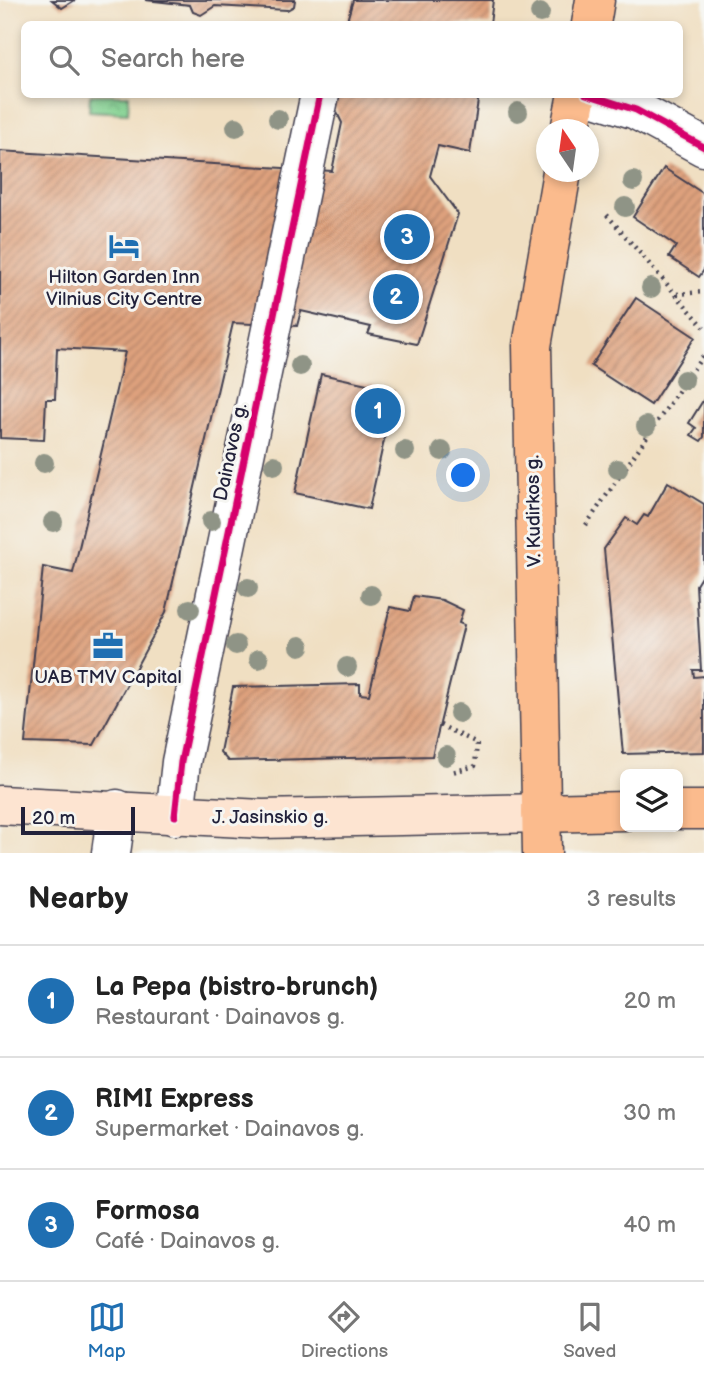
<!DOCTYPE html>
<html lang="en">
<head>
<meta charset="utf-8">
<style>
	body { margin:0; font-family:"Balsamiq Sans",sans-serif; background:#f2f2f2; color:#222 }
	.controls { position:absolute; right:21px; bottom:21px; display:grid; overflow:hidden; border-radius:10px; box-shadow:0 4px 10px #0003 }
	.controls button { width:63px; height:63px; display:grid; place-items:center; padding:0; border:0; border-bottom:2px solid #e0e0e0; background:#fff; color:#222; font:35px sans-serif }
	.compass { position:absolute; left:536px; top:119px; width:63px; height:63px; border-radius:50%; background:#fff; box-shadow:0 4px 10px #0003; rotate:347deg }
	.scale { position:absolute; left:21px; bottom:18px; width:114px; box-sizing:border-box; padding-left:7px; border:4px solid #22223b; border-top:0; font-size:19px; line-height:24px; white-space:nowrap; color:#22223b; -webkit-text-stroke:5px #f6f6f2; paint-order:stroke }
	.you { position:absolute; left:464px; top:476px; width:24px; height:24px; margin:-18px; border:5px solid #fff; border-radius:50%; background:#1a73e8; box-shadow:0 0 0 10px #1a73e833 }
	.badge { display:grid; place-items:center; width:46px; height:46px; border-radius:50%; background:#1f6fb2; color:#fff; font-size:23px; font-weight:700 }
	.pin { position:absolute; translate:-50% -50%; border:4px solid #fff; box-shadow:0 2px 7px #0006 }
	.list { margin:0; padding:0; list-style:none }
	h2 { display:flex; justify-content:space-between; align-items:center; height:91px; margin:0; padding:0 28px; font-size:30px }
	h2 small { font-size:23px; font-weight:400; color:#767676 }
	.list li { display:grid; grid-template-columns:46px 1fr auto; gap:21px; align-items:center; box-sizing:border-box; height:112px; padding:0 28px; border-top:2px solid #e0e0e0 }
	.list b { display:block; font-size:26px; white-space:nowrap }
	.list p { margin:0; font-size:23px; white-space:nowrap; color:#767676 }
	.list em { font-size:23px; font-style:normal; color:#767676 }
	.icon { flex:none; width:38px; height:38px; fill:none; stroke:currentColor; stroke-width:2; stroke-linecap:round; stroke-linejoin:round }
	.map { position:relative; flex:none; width:704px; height:853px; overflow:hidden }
	.search { position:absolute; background:#fff; box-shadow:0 4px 10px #0003; left:21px; right:21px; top:21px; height:77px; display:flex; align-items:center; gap:18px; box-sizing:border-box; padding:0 24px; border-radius:10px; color:#767676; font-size:26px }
	.sheet { height:427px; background:#fff }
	nav { display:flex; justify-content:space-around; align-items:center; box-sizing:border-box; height:98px; border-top:2px solid #e0e0e0; background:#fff; font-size:19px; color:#767676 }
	nav a { display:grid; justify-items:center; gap:4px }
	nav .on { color:#1f6fb2 }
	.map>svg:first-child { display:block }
</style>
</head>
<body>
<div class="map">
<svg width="704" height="853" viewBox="0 0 704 853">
	<defs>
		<pattern id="park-crowns" width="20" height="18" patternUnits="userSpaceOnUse" patternTransform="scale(1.75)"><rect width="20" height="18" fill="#83d191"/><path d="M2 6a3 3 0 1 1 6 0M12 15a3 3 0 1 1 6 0" fill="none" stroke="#71b37e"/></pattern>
		<pattern id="building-hatch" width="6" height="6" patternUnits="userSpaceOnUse" patternTransform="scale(1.75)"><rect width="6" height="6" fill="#dea17d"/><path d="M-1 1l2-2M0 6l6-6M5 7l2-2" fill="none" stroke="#b48368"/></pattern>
	</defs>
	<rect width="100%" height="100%" fill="#f6f6f2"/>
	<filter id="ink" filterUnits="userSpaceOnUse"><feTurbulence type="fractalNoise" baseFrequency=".0143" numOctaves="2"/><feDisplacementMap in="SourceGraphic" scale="14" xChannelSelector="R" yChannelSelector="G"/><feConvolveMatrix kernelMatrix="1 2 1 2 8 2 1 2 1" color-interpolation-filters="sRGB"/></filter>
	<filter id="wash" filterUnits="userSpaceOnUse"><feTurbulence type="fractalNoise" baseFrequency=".00686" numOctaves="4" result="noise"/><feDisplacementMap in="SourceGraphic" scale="28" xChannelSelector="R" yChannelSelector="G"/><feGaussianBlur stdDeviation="1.57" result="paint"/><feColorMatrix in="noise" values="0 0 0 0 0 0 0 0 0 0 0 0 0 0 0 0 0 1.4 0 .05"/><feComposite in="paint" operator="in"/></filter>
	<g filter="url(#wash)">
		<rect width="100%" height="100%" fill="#f0dfc2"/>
		<path fill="url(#park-crowns)" stroke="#527a66" stroke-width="2" d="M90,95H129L128,113L89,111Z"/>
		<g id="blocks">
			<g fill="url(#building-hatch)">
				<path d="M52,0H75L62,8Z"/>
				<path d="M145,0H295L294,6L287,10L215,6L201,15L193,12L190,5Z"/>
				<path d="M353,0H493L490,24H346Z"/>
				<path d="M328,94H479L470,153L438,146L430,176L458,214L417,344L368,334L371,327L301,311L297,326L233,323L166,612L94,745L25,743L43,567L73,573L125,352L57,348L55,399H46L44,440L0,438V151L332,171L342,123Z"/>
				<path d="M664,168L704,194V270L699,277L669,257L676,246L633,217Z"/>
				<path d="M636,298L695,337L651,405L591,366Z"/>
				<path d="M321,374L395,390L369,509L295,493Z"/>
				<path d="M704,399V437L701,441L691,435L696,428L689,423Z"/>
				<path d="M668,482L704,504V572L696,585L701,670H693L694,677L704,676V752L623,754L604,549L626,518L637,525L644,515L648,517Z"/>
				<path d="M414,596L442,600L463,610L459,623L464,625L432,756L228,761L220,752L233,687L360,684V694L369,695L390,607L410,611Z"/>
			</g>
		</g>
	</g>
	<g filter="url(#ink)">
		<use href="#blocks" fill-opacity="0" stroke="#413e4f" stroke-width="2"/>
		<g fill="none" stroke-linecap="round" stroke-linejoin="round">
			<g stroke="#413e4f" stroke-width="41">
				<g id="street">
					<path d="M586,94L636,110L704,147"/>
					<path d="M175,816L181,762L320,94"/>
					<path d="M111,853L117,809"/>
				</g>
			</g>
			<g stroke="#413e4f" stroke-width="41">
				<path id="secondary" d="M0,805L262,819L541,813"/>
			</g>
			<g stroke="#413e4f" stroke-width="41">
				<g id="primary">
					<path d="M591,24L595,0"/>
					<path d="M570,130L577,94"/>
					<path d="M678,810H704"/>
					<path d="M541,813L625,811"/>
					<path d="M542,853L532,346L562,172"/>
				</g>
			</g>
			<g stroke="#413e4f" stroke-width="4.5" stroke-dasharray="2 5" stroke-linecap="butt">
				<path d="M607,215L704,327"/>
				<path d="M677,294L704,292"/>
				<path d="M586,525L704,354"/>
				<path d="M440,725L477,743L475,766L452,772"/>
			</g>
			<use href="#street" stroke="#fff" stroke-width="38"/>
			<use href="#secondary" stroke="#fde4d1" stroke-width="38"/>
			<use href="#primary" stroke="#fbbb8d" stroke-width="38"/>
			<g stroke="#f6f6f2" stroke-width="11">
				<g id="cycleway">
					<path d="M586,94L636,110L704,147"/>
					<path d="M175,816L181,762L320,94"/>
				</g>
			</g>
			<use href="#cycleway" stroke="#d6006c" stroke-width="7"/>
		</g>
		<g fill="#8f9486">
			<circle cx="540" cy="13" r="10"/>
			<circle cx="518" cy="112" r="10"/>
			<circle cx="278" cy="119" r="10"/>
			<circle cx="236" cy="127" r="10"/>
			<circle cx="633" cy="181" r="10"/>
			<circle cx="625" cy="207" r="10"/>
			<circle cx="651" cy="288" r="10"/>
			<circle cx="300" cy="366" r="10"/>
			<circle cx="684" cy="380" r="10"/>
			<circle cx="646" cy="426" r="10"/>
			<circle cx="405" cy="451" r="10"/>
			<circle cx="442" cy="451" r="10"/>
			<circle cx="44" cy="463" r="10"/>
			<circle cx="274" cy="465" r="10"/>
			<circle cx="618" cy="469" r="10"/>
			<circle cx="211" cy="521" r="10"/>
			<circle cx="53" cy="522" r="10"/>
			<circle cx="248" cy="588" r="10"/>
			<circle cx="371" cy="595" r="10"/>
			<circle cx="190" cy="609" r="10"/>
			<circle cx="236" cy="645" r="10"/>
			<circle cx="300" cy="646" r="10"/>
			<circle cx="259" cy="659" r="10"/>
			<circle cx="347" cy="667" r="10"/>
			<circle cx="459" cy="713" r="10"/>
			<circle cx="446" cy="756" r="10"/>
		</g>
	</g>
	<defs>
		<g id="hotel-bare" transform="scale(2.415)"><path d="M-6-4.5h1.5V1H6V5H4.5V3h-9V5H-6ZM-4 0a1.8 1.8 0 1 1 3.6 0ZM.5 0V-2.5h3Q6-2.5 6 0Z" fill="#1f6fb2" stroke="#f6f6f2" stroke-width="2.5" paint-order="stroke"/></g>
		<g id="office-bare" transform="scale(2.415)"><path d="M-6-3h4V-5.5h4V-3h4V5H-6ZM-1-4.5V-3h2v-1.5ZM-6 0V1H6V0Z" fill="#1f6fb2" stroke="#f6f6f2" stroke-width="2.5" paint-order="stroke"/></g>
	</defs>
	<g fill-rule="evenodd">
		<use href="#hotel-bare" x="124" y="246"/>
		<use href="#office-bare" x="108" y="646"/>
	</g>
	<g text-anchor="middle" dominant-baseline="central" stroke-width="6" stroke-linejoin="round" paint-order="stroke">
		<g font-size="19" fill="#22223b" stroke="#f6f6f2">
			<text x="124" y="277">Hilton Garden Inn<tspan x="124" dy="22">Vilnius City Centre</tspan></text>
			<text x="108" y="677">UAB TMV Capital</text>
		</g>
		<g font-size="19" fill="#22223b" stroke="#f6f6f2">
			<text transform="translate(231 452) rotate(-78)">Dainavos g.</text>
			<text transform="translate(534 511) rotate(-91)">V. Kudirkos g.</text>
			<text x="270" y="817">J. Jasinskio g.</text>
		</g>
	</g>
</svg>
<div class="controls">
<button><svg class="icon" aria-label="layers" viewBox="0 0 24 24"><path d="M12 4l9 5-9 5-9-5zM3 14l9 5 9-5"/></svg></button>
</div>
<svg class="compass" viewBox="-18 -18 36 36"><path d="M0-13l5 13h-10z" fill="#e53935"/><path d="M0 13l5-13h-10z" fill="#767676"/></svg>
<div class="scale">20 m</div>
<div class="you"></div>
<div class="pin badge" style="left:378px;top:411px">1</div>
<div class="pin badge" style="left:396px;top:297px">2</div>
<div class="pin badge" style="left:407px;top:237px">3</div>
<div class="search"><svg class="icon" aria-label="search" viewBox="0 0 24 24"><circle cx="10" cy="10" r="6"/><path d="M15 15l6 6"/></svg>Search here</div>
</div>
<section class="sheet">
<h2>Nearby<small>3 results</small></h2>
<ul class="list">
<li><span class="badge">1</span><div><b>La Pepa (bistro-brunch)</b><p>Restaurant · Dainavos g.</p></div><em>20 m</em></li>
<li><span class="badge">2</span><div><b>RIMI Express</b><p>Supermarket · Dainavos g.</p></div><em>30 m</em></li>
<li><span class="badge">3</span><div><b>Formosa</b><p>Café · Dainavos g.</p></div><em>40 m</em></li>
</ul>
</section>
<nav>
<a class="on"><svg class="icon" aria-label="map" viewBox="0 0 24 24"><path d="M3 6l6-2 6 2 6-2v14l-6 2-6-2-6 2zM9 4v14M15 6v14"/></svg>Map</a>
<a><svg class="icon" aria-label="directions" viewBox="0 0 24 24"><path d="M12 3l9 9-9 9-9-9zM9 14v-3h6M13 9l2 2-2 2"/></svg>Directions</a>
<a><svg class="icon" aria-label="saved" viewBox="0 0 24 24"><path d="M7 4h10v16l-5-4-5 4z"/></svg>Saved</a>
</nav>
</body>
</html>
